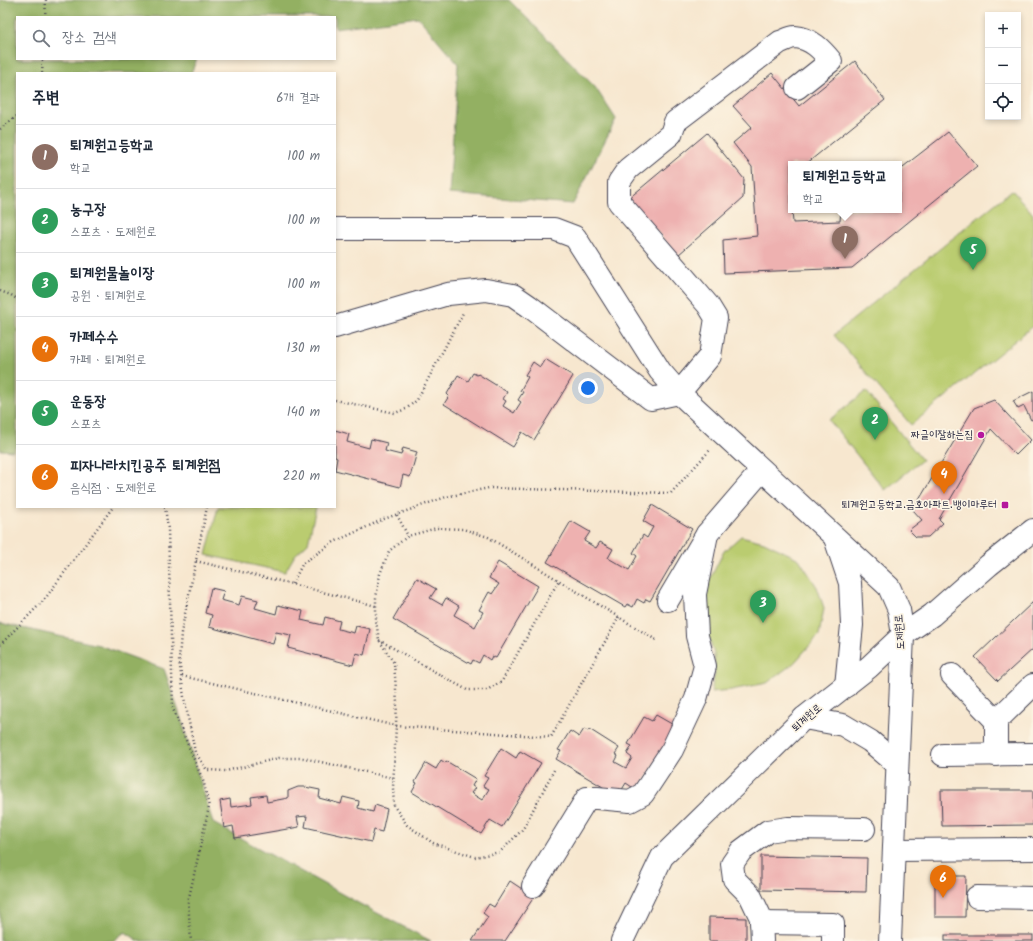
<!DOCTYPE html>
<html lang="ko">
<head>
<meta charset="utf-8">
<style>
	body { margin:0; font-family:Kalam,"Poor Story",sans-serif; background:#f2f2f3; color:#1f2937 }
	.controls { position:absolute; right:12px; top:12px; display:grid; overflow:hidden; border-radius:0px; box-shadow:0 2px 6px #0003 }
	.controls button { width:36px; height:36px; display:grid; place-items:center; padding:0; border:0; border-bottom:1px solid #e0e1e3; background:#fff; color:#1f2937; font:20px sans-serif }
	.you { position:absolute; left:588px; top:388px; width:14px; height:14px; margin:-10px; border:3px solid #fff; border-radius:50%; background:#1a73e8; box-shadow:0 0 0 6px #1a73e833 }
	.badge { display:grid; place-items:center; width:26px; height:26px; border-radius:50%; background:#b5179e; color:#fff; font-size:13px; font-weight:700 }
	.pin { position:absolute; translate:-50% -33px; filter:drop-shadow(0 1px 2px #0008) }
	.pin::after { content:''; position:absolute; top:21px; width:14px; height:12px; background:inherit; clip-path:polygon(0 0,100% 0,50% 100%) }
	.popup { position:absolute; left:788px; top:161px; width:114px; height:52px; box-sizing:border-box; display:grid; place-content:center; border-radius:0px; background:#fff; filter:drop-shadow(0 1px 3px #0005); font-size:13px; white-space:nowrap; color:#747a83 }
	.popup b { font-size:15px; color:#1f2937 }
	.popup::after { content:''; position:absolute; left:50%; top:100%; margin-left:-8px; border:8px solid transparent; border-top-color:#fff }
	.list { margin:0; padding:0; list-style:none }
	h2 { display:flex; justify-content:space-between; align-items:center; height:52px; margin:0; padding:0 16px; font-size:17px }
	h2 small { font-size:13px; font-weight:400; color:#747a83 }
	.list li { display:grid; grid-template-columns:26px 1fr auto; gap:12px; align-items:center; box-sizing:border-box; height:64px; padding:0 16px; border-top:1px solid #e0e1e3 }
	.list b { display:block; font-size:15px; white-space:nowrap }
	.list p { margin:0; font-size:13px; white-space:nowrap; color:#747a83 }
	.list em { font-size:13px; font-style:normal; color:#747a83 }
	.icon { flex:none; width:22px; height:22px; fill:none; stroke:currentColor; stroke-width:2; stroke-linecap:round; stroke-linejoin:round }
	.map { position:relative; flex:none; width:1033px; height:941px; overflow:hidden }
	.search { position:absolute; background:#fff; box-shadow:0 2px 6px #0003; left:16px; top:16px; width:320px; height:44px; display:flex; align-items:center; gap:10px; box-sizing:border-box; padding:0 14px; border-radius:0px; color:#747a83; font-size:15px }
	.panel { position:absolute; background:#fff; box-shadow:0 2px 6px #0003; left:16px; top:72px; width:320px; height:436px; border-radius:0px }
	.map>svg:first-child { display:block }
</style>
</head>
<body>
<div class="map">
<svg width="1033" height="941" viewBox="0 0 1033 941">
	<rect width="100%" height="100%" fill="#fcf5e5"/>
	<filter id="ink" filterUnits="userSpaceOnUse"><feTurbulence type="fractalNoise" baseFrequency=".025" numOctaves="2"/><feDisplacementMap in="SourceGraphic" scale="8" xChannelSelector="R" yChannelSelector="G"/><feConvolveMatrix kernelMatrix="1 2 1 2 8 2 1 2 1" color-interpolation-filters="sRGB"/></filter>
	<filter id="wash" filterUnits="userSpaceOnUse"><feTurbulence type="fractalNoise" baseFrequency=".012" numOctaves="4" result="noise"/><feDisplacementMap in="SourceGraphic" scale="16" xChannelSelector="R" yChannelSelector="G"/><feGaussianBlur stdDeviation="0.9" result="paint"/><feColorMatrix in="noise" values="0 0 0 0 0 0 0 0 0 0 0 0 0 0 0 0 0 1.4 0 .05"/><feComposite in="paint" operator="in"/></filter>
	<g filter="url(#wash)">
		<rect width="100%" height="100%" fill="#f7e7cf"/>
		<g fill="#bacc6f" stroke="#6e7755">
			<path d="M1012,190L1033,214V326L911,425L834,335Z"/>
			<path d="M866,391L922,460L885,490L829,420Z"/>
			<path d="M218,507H316L308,543L295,555L285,572L206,555Z"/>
			<path d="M741,536L764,542L799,559L817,587L824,608L819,635L794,663L767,683L731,690L711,692L715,673L714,654L708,635L703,612L710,579L724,551Z"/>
		</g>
		<g fill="#93b062" stroke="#5a694e">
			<path d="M0,0H509L595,87L616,119L573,204L449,194L458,64L418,17L335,28V17H17V59H197L191,73H17V445L13,451L0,450Z"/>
			<path d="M0,623L99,645L164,669L178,709L213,823L360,904L431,941H139L125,932L113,941H0Z"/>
		</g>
		<g id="blocks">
			<g fill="#eeb1b0">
				<path d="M855,61L885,100L806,164H791V210H792L793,223L840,221L841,210H899V170L948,132L977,166L852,268L724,273L723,240L757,236L752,167L733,143L752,127L733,106L772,73L799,106Z"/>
				<path d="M707,133L744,179L743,198L678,255L628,199Z"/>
				<path d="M545,359L573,376L534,440L522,432L513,447L444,404L449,396L447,394L458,375L468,381L473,373L477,375L478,374L507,392L503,399L506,401L503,406L514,413L521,402L518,400L523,392L520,391L528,377L525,375L533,362L540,367Z"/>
				<path d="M1033,391V419L1031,420L1024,406L1018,409L1013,401Z"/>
				<path d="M994,400L1031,440L1016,455L991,429L939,519L943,523L928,537H916L909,530L922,520L913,510L974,408Z"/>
				<path d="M335,430L349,434L347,442L369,448L371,439L387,443L385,451L401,455L403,448L417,452L410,477L403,475L400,487L335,470L337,458L335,457Z"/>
				<path d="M652,505L692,529L650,601L646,599L644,603L637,599L633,607L627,604L625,607L547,562L571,521L590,532L584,541L596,548L600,542L613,549L608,558L629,570L637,556L633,553L643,535L647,538L653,527L643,521Z"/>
				<path d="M498,562L538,586L496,658L492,656L490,660L483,655L479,663L473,660L471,664L393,619L417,578L436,589L430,598L442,605L446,598L459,606L454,615L475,627L483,612L479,610L489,592L492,594L499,584L489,578Z"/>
				<path d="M211,588L224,591L221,600L239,605L242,596L258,600L255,608L276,614L278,605L303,611L301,620L323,625L325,617L340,621L338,629L354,633L356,626L370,629L364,655L356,653L353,665L288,648L291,635L276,632L273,644L209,627L212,615L205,613Z"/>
				<path d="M1033,602V649L998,681L975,657Z"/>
				<path d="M656,715L677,727L638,791L626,783L618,796L556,759L561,751L558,750L570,731L579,737L584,729L588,731L589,729L619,748L615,754L618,756L615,762L626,768L632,758L627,754L632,746L628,744L644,717L652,721Z"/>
				<path d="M501,748L516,758L520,751L541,763L502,827L490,820L481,834L412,792L417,783L415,782L426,763L436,769L441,760L445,763L446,761L476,779L472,786L475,788L471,793L482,800L489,789L483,786L488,778L484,776Z"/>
				<path d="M298,787H305L320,790L319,798L341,804L343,797L359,801L358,808L373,812L375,805L387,809L382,832L374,830L371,842L305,827L307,816L297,817L299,827L235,838L233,826L224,828L220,801L230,799L231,807L252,804L251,797L266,795L267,802L288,798V791Z"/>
				<path d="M941,790H1033V825L942,826Z"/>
				<path d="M761,856L867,858L866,892L761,890Z"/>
				<path d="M935,876H966L965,917H935Z"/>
				<path d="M510,881L534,897L505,941H472L488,917L483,913L489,904L494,907Z"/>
				<path d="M709,917L746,918V941H709Z"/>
				<rect x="945" y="935" width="88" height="6"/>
			</g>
		</g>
	</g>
	<g filter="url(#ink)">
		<use href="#blocks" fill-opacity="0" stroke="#424051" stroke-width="1"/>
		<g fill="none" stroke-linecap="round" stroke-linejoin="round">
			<g stroke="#424051" stroke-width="24">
				<g id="minor">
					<path d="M335,229H554L575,237L660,371L679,393L889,587L899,610L903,635L890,941"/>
					<path d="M335,327L448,294L486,290L513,295L529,306L651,399L679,393L710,356L716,318L708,305L619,202V182L628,169L671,134L675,122L780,42C784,41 790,37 795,37C811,38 822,50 831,61L797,88"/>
					<path d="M835,538L850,583L852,625L846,686"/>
					<path d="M668,600L707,534L762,470"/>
					<path d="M952,675L996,721"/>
					<path d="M804,718L843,725L870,741L897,764"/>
					<path d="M943,755L1033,754"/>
					<path d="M996,755V721L1033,685"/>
					<path d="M894,850L1033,849"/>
					<path d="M533,886L587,798H597L630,801L643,794L672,750L696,699L705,666L697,636L695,594L707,534"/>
					<path d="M977,897L1033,898"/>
					<path d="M761,923L833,924V941"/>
					<path d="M622,941L662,857L804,718L869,667L903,635L932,615L989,565L1033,530"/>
					<path d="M762,941L761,918L750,895L734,879L732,864L741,851L768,831L788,828L864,829"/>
				</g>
			</g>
			<g stroke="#424051" stroke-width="2.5" stroke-dasharray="1 3" stroke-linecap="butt">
				<path d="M45,17L46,0"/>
				<path d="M42,73L43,59"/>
				<path d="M0,129L17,116"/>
				<path d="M0,291L11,295L17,299"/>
				<path d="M335,400L395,413L406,409L417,400L463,313"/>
				<path d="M165,507L168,529L173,709L204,783L209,807L188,902L191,941"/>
				<path d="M207,507L181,633L179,660L184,697L195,752L207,770L226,771L279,758H303L393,778"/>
				<path d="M397,515L408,536"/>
				<path d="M196,561L292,584L376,606"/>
				<path d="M292,584L303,563L334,542L384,519L446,497L489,488L671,493L710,450"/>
				<path d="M379,640L467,690H487L502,681L559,580"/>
				<path d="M0,645L44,600L113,507"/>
				<path d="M182,676L396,726L551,737L619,617"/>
				<path d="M554,770L523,829L500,852L475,857L433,843L407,825L394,806L393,788L397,703L394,663L379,640L376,621V598L380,574L389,551L408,536L437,528L463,529L488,537L656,640"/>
			</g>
			<use href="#minor" stroke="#fff" stroke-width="22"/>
		</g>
	</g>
	<g fill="#b5179e" stroke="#fcf5e5" stroke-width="1.5">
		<circle cx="981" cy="435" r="4"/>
		<rect x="1001" y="501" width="8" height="8" rx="2"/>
	</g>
	<g text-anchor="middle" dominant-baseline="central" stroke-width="3.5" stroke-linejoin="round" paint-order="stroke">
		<g font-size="11" fill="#22223b" stroke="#fcf5e5" text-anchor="end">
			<text x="973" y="435">짜글이잘하는집</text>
			<text x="997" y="505">퇴계원고등학교.금호아파트.뱅이마루터</text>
		</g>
		<g font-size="11" fill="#22223b" stroke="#fcf5e5">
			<text transform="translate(900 632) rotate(-94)">도제원로</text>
			<text transform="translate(807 718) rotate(-41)">퇴계원로</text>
		</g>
	</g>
</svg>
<div class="controls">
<button>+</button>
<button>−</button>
<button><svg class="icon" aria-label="locate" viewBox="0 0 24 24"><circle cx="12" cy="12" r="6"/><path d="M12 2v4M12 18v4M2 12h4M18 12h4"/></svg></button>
</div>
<div class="you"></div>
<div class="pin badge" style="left:845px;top:259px;background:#8d6e63">1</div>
<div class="popup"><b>퇴계원고등학교</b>학교</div>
<div class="pin badge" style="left:875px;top:440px;background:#2e9e5b">2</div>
<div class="pin badge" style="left:763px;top:623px;background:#2e9e5b">3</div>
<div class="pin badge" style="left:944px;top:494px;background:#e8710a">4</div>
<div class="pin badge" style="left:973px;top:270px;background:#2e9e5b">5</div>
<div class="pin badge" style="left:943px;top:898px;background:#e8710a">6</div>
<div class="search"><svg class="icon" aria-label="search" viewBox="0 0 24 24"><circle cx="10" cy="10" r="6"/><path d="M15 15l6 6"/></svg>장소 검색</div>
<section class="panel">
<h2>주변<small>6개 결과</small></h2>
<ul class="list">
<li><span class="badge" style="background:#8d6e63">1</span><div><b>퇴계원고등학교</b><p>학교</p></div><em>100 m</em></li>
<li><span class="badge" style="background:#2e9e5b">2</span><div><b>농구장</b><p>스포츠 · 도제원로</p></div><em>100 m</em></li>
<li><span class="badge" style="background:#2e9e5b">3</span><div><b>퇴계원물놀이장</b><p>공원 · 퇴계원로</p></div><em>100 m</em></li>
<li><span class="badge" style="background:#e8710a">4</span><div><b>카페수수</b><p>카페 · 퇴계원로</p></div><em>130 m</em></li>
<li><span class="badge" style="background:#2e9e5b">5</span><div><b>운동장</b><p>스포츠</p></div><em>140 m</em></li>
<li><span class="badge" style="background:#e8710a">6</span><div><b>피자나라치킨공주 퇴계원점</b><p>음식점 · 도제원로</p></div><em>220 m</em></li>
</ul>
</section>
</div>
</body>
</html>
